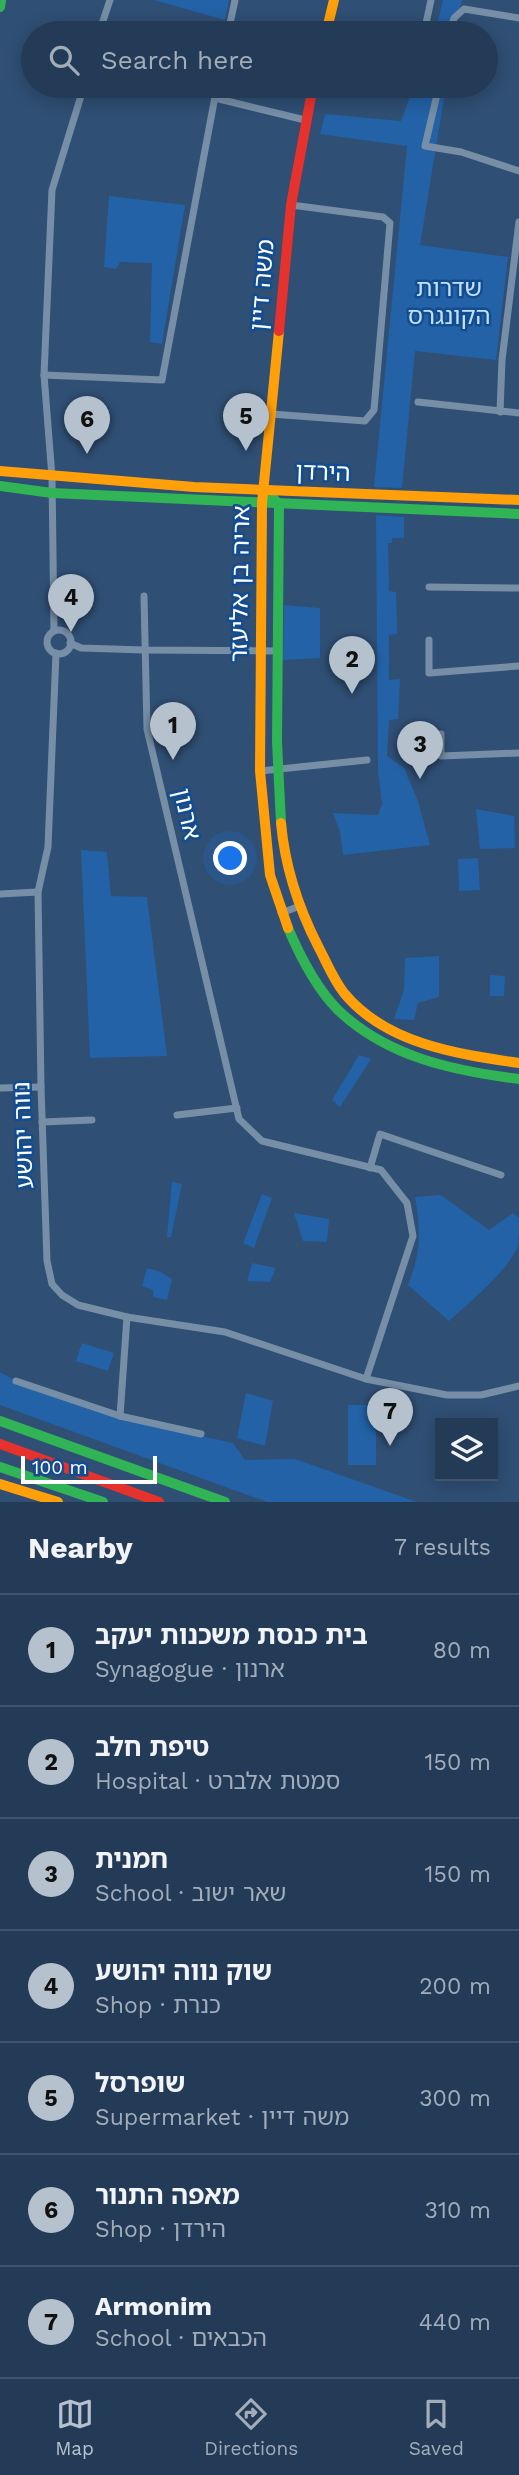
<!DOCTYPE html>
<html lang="en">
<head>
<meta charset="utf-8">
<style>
	body { margin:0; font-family:"Work Sans","Noto Sans Hebrew",sans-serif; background:#2f4661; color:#f1f3f6 }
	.controls { position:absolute; right:21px; bottom:21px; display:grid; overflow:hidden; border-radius:0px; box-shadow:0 4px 18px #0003 }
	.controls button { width:63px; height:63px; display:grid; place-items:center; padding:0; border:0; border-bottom:2px solid #40556d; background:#233b57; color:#f1f3f6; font:35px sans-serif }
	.scale { position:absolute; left:21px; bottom:18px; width:136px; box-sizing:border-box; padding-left:7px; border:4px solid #fff; border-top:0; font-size:19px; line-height:24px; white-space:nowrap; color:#fff; -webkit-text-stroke:5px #124d91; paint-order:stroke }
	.you { position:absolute; left:231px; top:859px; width:24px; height:24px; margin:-18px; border:5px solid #fff; border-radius:50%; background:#1a73e8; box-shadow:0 0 0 10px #1a73e833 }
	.badge { display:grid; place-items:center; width:46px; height:46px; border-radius:50%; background:#b6c1ce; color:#111; font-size:23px; font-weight:700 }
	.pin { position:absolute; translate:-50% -58px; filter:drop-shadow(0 2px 4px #0008) }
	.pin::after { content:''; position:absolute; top:37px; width:24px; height:21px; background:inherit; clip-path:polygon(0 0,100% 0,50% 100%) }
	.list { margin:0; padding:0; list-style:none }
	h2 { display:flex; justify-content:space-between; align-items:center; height:91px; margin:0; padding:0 28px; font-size:30px }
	h2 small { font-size:23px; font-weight:400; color:#a3adba }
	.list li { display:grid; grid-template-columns:46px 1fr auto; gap:21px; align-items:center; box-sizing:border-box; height:112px; padding:0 28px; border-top:2px solid #40556d }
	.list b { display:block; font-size:26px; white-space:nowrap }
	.list p { margin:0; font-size:23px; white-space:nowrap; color:#a3adba }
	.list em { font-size:23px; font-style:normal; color:#a3adba }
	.icon { flex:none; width:38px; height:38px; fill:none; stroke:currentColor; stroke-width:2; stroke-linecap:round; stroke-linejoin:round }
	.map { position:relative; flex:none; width:519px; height:1502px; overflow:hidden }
	.search { position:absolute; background:#233b57; box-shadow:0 4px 18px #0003; left:21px; right:21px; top:21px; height:77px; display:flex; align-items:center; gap:18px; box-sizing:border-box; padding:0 24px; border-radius:38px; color:#a3adba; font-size:26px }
	.sheet { height:875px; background:#233b57 }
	nav { display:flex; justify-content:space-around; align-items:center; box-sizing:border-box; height:98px; border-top:2px solid #40556d; background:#233b57; font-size:19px; color:#a3adba }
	nav a { display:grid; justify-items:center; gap:4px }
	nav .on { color:#b6c1ce }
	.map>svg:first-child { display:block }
</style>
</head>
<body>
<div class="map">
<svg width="519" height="1502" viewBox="0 0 519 1502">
	<rect width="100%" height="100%" fill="#2f4f74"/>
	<g fill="#2362a6">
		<path d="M154,0H229L225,20Z"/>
		<path d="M443,0H462L455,33H435Z"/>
		<path d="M417,86H446L420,245L508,257L496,360L415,351L402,488L374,487L407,146L320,134L325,114L401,121L410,96Z"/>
		<path d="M109,196L185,205L162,344L150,342L152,263L120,262L116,269L104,267Z"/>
		<path d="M376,515L404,517V538H392V543H388L389,591L396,592L397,634L389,635V680L400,679L398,719L389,720L387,756L404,768L418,801L430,845L343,855L340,832L333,813L378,815L382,804L378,771Z"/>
		<path d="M284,605L320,608V658L283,660Z"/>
		<path d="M476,809L514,816L515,848L480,849Z"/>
		<path d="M81,850L107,852L111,896L147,897L167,1056L90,1058Z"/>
		<path d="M478,858L480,890L459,891L458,859Z"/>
		<path d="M439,956V997L418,1003L414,1020L394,1019L404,989L405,958Z"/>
		<path d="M490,975L505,976L504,996H490Z"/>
		<path d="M359,1055L371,1059L340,1107L332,1100Z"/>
		<path d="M172,1182L182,1184L171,1237H167Z"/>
		<path d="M262,1194L272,1198L254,1248L243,1243Z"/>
		<path d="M441,1195L489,1230L513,1213L519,1218C519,1227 519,1239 518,1246C507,1272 470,1302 449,1321L408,1285C421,1253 421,1231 415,1197Z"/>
		<path d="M294,1213L329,1219L327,1242L303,1241Z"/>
		<path d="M252,1263L276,1268L270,1282L247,1281Z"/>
		<path d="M147,1268L159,1271L172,1279L167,1300L153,1297V1290L142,1286Z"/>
		<path d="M82,1343L114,1353L108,1371L76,1361Z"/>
		<path d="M0,1372L16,1381L120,1416L172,1424L188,1433L233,1443L245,1460L295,1459L417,1502H267L0,1405Z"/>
		<path d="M246,1393L273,1401L265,1446L237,1438Z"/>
		<rect x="348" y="1405" width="28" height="60"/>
	</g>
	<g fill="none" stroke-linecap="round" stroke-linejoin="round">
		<g stroke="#768fa7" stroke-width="7">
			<path d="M99,33L110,0"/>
			<path d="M228,33L235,0"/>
			<path d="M424,33L431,0"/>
			<path d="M450,33L454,18L464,9L519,18"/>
			<path d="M439,86L425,146L461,152L519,171"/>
			<path d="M215,98L305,120"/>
			<path d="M44,375L162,380L217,86"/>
			<path d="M418,402L519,413"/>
			<path d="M500,412L502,360L519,222"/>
			<path d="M271,414L365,421L374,410L390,223L383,217L291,205"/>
			<path d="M429,587L519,588"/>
			<path d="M144,596L147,729L239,1119L262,1141L381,1170L407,1203L413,1236L366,1379"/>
			<circle cx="59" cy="642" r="12"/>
			<path d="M54,631L52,477L44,375L52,190L84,86"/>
			<path d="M429,640V673L519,666"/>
			<path d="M70,643L81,648L144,650L277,651"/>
			<path d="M56,653L48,847L38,892L41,1087L47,1261L52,1284L62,1295L78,1305L127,1317L225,1332L366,1379L447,1395H481L519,1386"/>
			<path d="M441,734V756L519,753"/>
			<path d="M260,771L367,760"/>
			<path d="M0,894L38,892"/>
			<path d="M281,913L300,906"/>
			<path d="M0,1088L41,1087"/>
			<path d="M177,1115L237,1108"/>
			<path d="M42,1122L92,1120"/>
			<path d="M370,1168L380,1134L501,1175"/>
			<path d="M16,1381L120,1416L201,1434"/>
			<path d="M120,1416L127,1317"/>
		</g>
		<g stroke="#30b455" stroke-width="10">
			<path d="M0,7L1,0"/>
			<path d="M0,486L52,493L519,514"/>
			<path d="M264,490L279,504L277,742L281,823"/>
			<path d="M288,928C300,956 316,988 338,1010C387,1057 454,1071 519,1079"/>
			<path d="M0,1421L225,1502"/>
			<path d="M0,1467L103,1502"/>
		</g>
		<g stroke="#ff9f0a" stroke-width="10">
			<path d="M326,33L334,0"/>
			<path d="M279,331L262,503L260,771L270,875L288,928"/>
			<path d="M0,471L194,487L519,500"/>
			<path d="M281,823C285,867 298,907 318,946C326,961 333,979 344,993C386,1044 457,1054 519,1063"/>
			<path d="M0,1484L58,1502"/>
		</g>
		<g stroke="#e5322d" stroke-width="10">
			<path d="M279,331L291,205L313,86"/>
			<path d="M0,1444L159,1502"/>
		</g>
	</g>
	<g text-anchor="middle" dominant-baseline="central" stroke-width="5" stroke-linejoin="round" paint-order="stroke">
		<g font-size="24" fill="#fff" stroke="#124d91">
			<text transform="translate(262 285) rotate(-85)">משה דיין</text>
			<text transform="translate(323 472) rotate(2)">הירדן</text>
			<text transform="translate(240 584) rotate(-89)">אריה בן אליעזר</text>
			<text transform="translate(187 814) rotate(77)">ארנון</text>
			<text transform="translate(23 1135) rotate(-92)">נווה יהושע</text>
		</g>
		<g font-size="24" fill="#c5e0fd" stroke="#124d91">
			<text x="449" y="288">שדרות<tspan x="449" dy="28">הקונגרס</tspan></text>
		</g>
	</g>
</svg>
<div class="controls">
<button><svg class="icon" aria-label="layers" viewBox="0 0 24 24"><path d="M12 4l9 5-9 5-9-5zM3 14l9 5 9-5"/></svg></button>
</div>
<div class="scale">100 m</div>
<div class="you"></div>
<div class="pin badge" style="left:173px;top:760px">1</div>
<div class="pin badge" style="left:352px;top:694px">2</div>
<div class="pin badge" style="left:420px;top:779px">3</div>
<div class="pin badge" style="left:71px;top:632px">4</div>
<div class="pin badge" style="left:246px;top:451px">5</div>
<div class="pin badge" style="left:87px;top:454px">6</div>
<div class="pin badge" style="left:390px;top:1446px">7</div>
<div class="search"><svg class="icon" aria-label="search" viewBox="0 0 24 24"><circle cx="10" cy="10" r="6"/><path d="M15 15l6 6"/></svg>Search here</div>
</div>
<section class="sheet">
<h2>Nearby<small>7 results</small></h2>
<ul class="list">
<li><span class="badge">1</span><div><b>בית כנסת משכנות יעקב</b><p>Synagogue · ארנון</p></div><em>80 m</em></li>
<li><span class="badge">2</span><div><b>טיפת חלב</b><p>Hospital · סמטת אלברט</p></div><em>150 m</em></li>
<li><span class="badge">3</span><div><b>חמנית</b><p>School · שאר ישוב</p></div><em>150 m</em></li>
<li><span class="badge">4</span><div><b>שוק נווה יהושע</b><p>Shop · כנרת</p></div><em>200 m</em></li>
<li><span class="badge">5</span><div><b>שופרסל</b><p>Supermarket · משה דיין</p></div><em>300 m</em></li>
<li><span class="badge">6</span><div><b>מאפה התנור</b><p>Shop · הירדן</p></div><em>310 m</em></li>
<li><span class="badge">7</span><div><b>Armonim</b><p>School · הכבאים</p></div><em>440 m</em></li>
</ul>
</section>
<nav>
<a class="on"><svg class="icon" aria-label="map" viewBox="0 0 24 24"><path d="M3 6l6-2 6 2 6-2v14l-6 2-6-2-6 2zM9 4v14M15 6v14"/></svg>Map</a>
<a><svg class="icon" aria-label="directions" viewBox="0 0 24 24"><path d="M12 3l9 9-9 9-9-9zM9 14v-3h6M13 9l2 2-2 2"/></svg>Directions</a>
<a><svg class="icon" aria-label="saved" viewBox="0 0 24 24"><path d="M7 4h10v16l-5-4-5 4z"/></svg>Saved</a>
</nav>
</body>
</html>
